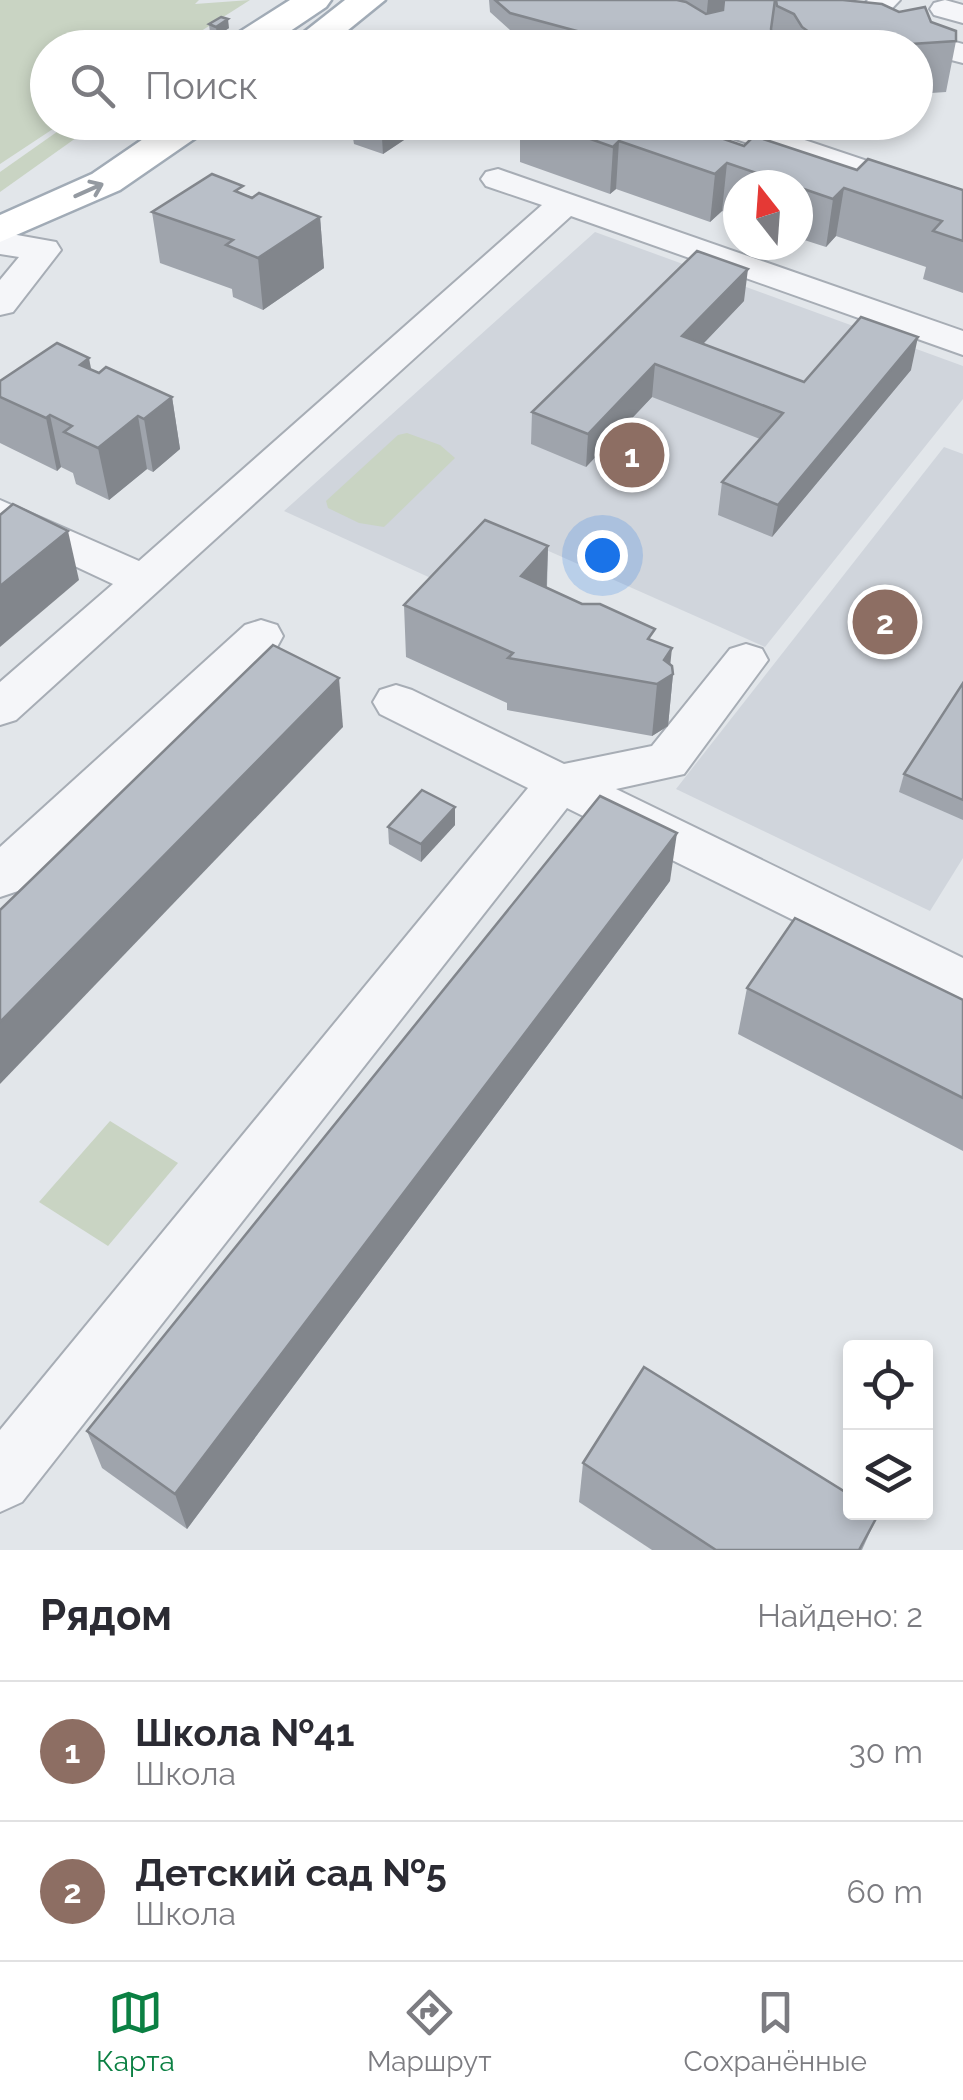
<!DOCTYPE html>
<html lang="ru">
<head>
<meta charset="utf-8">
<style>
	body { margin:0; font-family:Raleway,sans-serif; background:#f2f2f3; color:#2b2b33 }
	.controls { position:absolute; right:30px; bottom:30px; display:grid; overflow:hidden; border-radius:10px; box-shadow:0 5px 15px #0003 }
	.controls button { width:90px; height:90px; display:grid; place-items:center; padding:0; border:0; border-bottom:2px solid #e1e1e2; background:#fff; color:#2b2b33; font:50px sans-serif }
	.compass { position:absolute; left:723px; top:170px; width:90px; height:90px; border-radius:50%; background:#fff; box-shadow:0 5px 15px #0003; rotate:343deg }
	.you { position:absolute; left:602px; top:555px; width:35px; height:35px; margin:-25px; border:8px solid #fff; border-radius:50%; background:#1a73e8; box-shadow:0 0 0 15px #1a73e833 }
	.badge { display:grid; place-items:center; width:65px; height:65px; border-radius:50%; background:#0b8043; color:#fff; font-size:32px; font-weight:700 }
	.pin { position:absolute; translate:-50% -50%; border:5px solid #fff; box-shadow:0 2px 10px #0006 }
	.list { margin:0; padding:0; list-style:none }
	h2 { display:flex; justify-content:space-between; align-items:center; height:130px; margin:0; padding:0 40px; font-size:42px }
	h2 small { font-size:32px; font-weight:400; color:#7c7c81 }
	.list li { display:grid; grid-template-columns:65px 1fr auto; gap:30px; align-items:center; box-sizing:border-box; height:140px; padding:0 40px; border-top:2px solid #e1e1e2 }
	.list b { display:block; font-size:38px; white-space:nowrap }
	.list p { margin:0; font-size:32px; white-space:nowrap; color:#7c7c81 }
	.list em { font-size:32px; font-style:normal; color:#7c7c81 }
	.icon { flex:none; width:55px; height:55px; fill:none; stroke:currentColor; stroke-width:2; stroke-linecap:round; stroke-linejoin:round }
	.map { position:relative; flex:none; width:963px; height:1550px; overflow:hidden }
	.search { position:absolute; background:#fff; box-shadow:0 5px 15px #0003; left:30px; right:30px; top:30px; height:110px; display:flex; align-items:center; gap:25px; box-sizing:border-box; padding:0 35px; border-radius:55px; color:#7c7c81; font-size:38px }
	.sheet { height:410px; background:#fff }
	nav { display:flex; justify-content:space-around; align-items:center; box-sizing:border-box; height:140px; border-top:2px solid #e1e1e2; background:#fff; font-size:28px; color:#7c7c81 }
	nav a { display:grid; justify-items:center; gap:5px }
	nav .on { color:#0b8043 }
	.map>svg:first-child { display:block }
</style>
</head>
<body>
<div class="map">
<svg width="963" height="1550" viewBox="0 0 963 1550">
	<rect width="100%" height="100%" fill="#e2e6ea"/>
	<g fill="#d0d5dc">
		<path d="M595,232L963,366V399L765,647L501,530L446,585L284,511Z"/>
		<path d="M944,447L963,454V858L930,911L676,789Z"/>
	</g>
	<g fill="#c9d4c3">
		<path d="M0,0H199L195,4L250,0L176,47L48,48V122L62,123L0,164Z"/>
		<path d="M71,122L97,123L0,192V172Z"/>
		<path d="M407,433L440,445L455,458L384,527L359,523L328,508L326,501L398,435Z"/>
		<path d="M110,1121L178,1163L108,1246L39,1202Z"/>
	</g>
	<g fill="none" stroke-linecap="round" stroke-linejoin="round">
		<g stroke="#a7adb5" stroke-width="4">
			<g id="minor">
				<path d="M868,0H900L879,22L963,44V63L916,51V48L847,33L843,26Z"/>
				<path d="M945,0L963,5V23L934,15L930,9L934,3Z"/>
				<path d="M701,122H751L963,193V214L705,129Z"/>
				<path d="M498,169L963,331V355L571,216L16,720L0,725V682L113,584L0,531V500L139,561L542,205L486,186L481,179L486,172Z"/>
				<path d="M0,232L56,242L61,250L13,312L0,315V280L19,257L0,254Z"/>
				<path d="M261,620L277,625L283,636L277,647L18,891L0,897V847L245,625Z"/>
				<path d="M746,644L762,649L768,660L684,774L616,789L963,958V1004L567,808L22,1502L0,1512V1430L528,788L380,714L373,702L380,690L396,685L412,690L564,764L652,746L730,649Z"/>
			</g>
		</g>
		<g stroke="#a1abb6" stroke-width="5">
			<g id="major">
				<path d="M290,0H331L326,7L265,48H222L227,40Z"/>
				<path d="M345,0H385L326,48H284Z"/>
				<path d="M168,122H213L207,130L120,190L0,242V215L92,174Z"/>
			</g>
		</g>
		<use href="#minor" fill="#f5f6f9" fill-rule="evenodd"/>
		<use href="#major" fill="#fff" fill-rule="evenodd"/>
	</g>
	<g fill="#9fa4ac">
		<path d="M489,0H843L899,12L931,22L956,41L946,92L916,94V48H575L510,30L490,12Z"/>
		<path d="M209,24L229,28L217,36L210,33Z"/>
		<path d="M307,122H431L383,154L354,144L353,138Z"/>
		<path d="M520,122H675L744,146L857,170L963,190V293L923,279L926,267L836,236L826,247L798,238V185H738V217L722,211L710,222L616,189L610,194L520,162Z"/>
		<path d="M244,194L320,217L324,268L263,310L233,297L232,289L160,263L152,212Z"/>
		<path d="M744,301L703,344L804,382L911,370L772,537L718,515L722,482L760,439L652,397L586,467L531,444L532,412Z"/>
		<path d="M91,370L172,397L180,449L153,472L147,469L109,500L76,484L73,473L61,467L57,471L0,443V381Z"/>
		<path d="M548,546L547,588L670,665L673,674L668,726L652,736L507,710V703L406,657L404,605Z"/>
		<path d="M963,683V820L899,792L904,774Z"/>
		<path d="M455,825L421,862L389,844L388,827Z"/>
		<path d="M670,881L187,1529L102,1468L87,1431Z"/>
		<path d="M747,988L963,1000V1151L738,1034Z"/>
		<path d="M583,1463L879,1512L862,1550H652L579,1502Z"/>
	</g>
	<g fill="#82868c">
		<path d="M708,0H741L705,31Z"/>
		<path d="M228,19L229,28L217,36L216,27Z"/>
		<path d="M381,122H431L383,154Z"/>
		<path d="M619,141L616,189L610,194L613,147Z"/>
		<path d="M727,163L722,211L710,222L715,174Z"/>
		<path d="M844,188L836,236L826,247L833,199Z"/>
		<path d="M320,217L324,268L263,310L258,258Z"/>
		<path d="M748,269L744,301L679,369L682,336Z"/>
		<path d="M918,337L911,370L772,537L778,505Z"/>
		<path d="M89,358L99,410L80,365Z"/>
		<path d="M655,364L652,397L586,467L588,434Z"/>
		<path d="M172,397L180,449L153,472L144,419Z"/>
		<path d="M50,415L61,467L57,471L46,418Z"/>
		<path d="M138,416L147,469L109,500L98,448Z"/>
		<path d="M68,531L79,580L0,647V586Z"/>
		<path d="M548,546L546,599L521,576Z"/>
		<path d="M672,648L669,677L673,674L668,726L652,736L657,684L664,660Z"/>
		<path d="M339,678L343,727L0,1084V1022Z"/>
		<path d="M455,807V825L421,862V844Z"/>
		<path d="M677,833L670,881L187,1529L175,1494Z"/>
	</g>
	<g fill="#b9bfc8" stroke="#82868c" stroke-width="2.5">
		<path d="M495,0H677L686,2L706,14L723,10L724,0H775L771,29L773,39L791,48H640L510,13Z"/>
		<path d="M776,0H843L882,4L899,12L925,7L931,22L956,31V41L911,44L903,48H817L820,40L802,27L794,14L777,6Z"/>
		<path d="M221,17L228,19L216,27L209,24Z"/>
		<path d="M333,35L361,45L357,48H312Z"/>
		<path d="M543,122H675L744,146L754,136L857,170L868,159L963,190V241L933,231L942,221L844,188L833,199L798,187V185H792L727,163L715,174L619,141L613,147Z"/>
		<path d="M212,174L243,186L235,191L252,198L259,193L320,217L258,258L226,245L233,240L152,212Z"/>
		<path d="M697,251L748,269L682,336L804,382L861,317L918,337L778,505L722,482L783,413L655,364L588,434L532,412Z"/>
		<path d="M57,343L89,358L80,365L99,373L106,367L172,397L144,419L138,416L98,448L64,432L72,426L50,415L46,418L0,397V381Z"/>
		<path d="M13,504L68,531L0,586V515Z"/>
		<path d="M485,520L548,546L521,576L582,604H600L655,629L648,639L672,648L664,660L672,666L673,674L657,684L508,658L513,653L404,605Z"/>
		<path d="M273,645L339,678L0,1022V910Z"/>
		<path d="M963,683V800L904,774Z"/>
		<path d="M422,790L455,807L421,844L388,827Z"/>
		<path d="M600,796L677,833L175,1494L87,1431Z"/>
		<path d="M795,918L963,1000V1098L747,988Z"/>
		<path d="M644,1367L850,1495V1512L879,1513L859,1550H716L583,1463Z"/>
	</g>
	<defs><path id="oneway-shaft" d="M-6 0H5M1.5-3L5.5 0L1.5 3" fill="none" stroke-width="1.6" stroke-linecap="round" stroke-linejoin="round" transform="scale(2.5)"/></defs>
	<use stroke="#949aa1" href="#oneway-shaft" transform="translate(89 190) rotate(-24)"/>
</svg>
<div class="controls">
<button><svg class="icon" aria-label="locate" viewBox="0 0 24 24"><circle cx="12" cy="12" r="6"/><path d="M12 2v4M12 18v4M2 12h4M18 12h4"/></svg></button>
<button><svg class="icon" aria-label="layers" viewBox="0 0 24 24"><path d="M12 4l9 5-9 5-9-5zM3 14l9 5 9-5"/></svg></button>
</div>
<svg class="compass" viewBox="-18 -18 36 36"><path d="M0-13l5 13h-10z" fill="#e53935"/><path d="M0 13l5-13h-10z" fill="#7c7c81"/></svg>
<div class="you"></div>
<div class="pin badge" style="left:632px;top:455px;background:#8d6e63">1</div>
<div class="pin badge" style="left:885px;top:622px;background:#8d6e63">2</div>
<div class="search"><svg class="icon" aria-label="search" viewBox="0 0 24 24"><circle cx="10" cy="10" r="6"/><path d="M15 15l6 6"/></svg>Поиск</div>
</div>
<section class="sheet">
<h2>Рядом<small>Найдено: 2</small></h2>
<ul class="list">
<li><span class="badge" style="background:#8d6e63">1</span><div><b>Школа №41</b><p>Школа</p></div><em>30 m</em></li>
<li><span class="badge" style="background:#8d6e63">2</span><div><b>Детский сад №5</b><p>Школа</p></div><em>60 m</em></li>
</ul>
</section>
<nav>
<a class="on"><svg class="icon" aria-label="map" viewBox="0 0 24 24"><path d="M3 6l6-2 6 2 6-2v14l-6 2-6-2-6 2zM9 4v14M15 6v14"/></svg>Карта</a>
<a><svg class="icon" aria-label="directions" viewBox="0 0 24 24"><path d="M12 3l9 9-9 9-9-9zM9 14v-3h6M13 9l2 2-2 2"/></svg>Маршрут</a>
<a><svg class="icon" aria-label="saved" viewBox="0 0 24 24"><path d="M7 4h10v16l-5-4-5 4z"/></svg>Сохранённые</a>
</nav>
</body>
</html>
